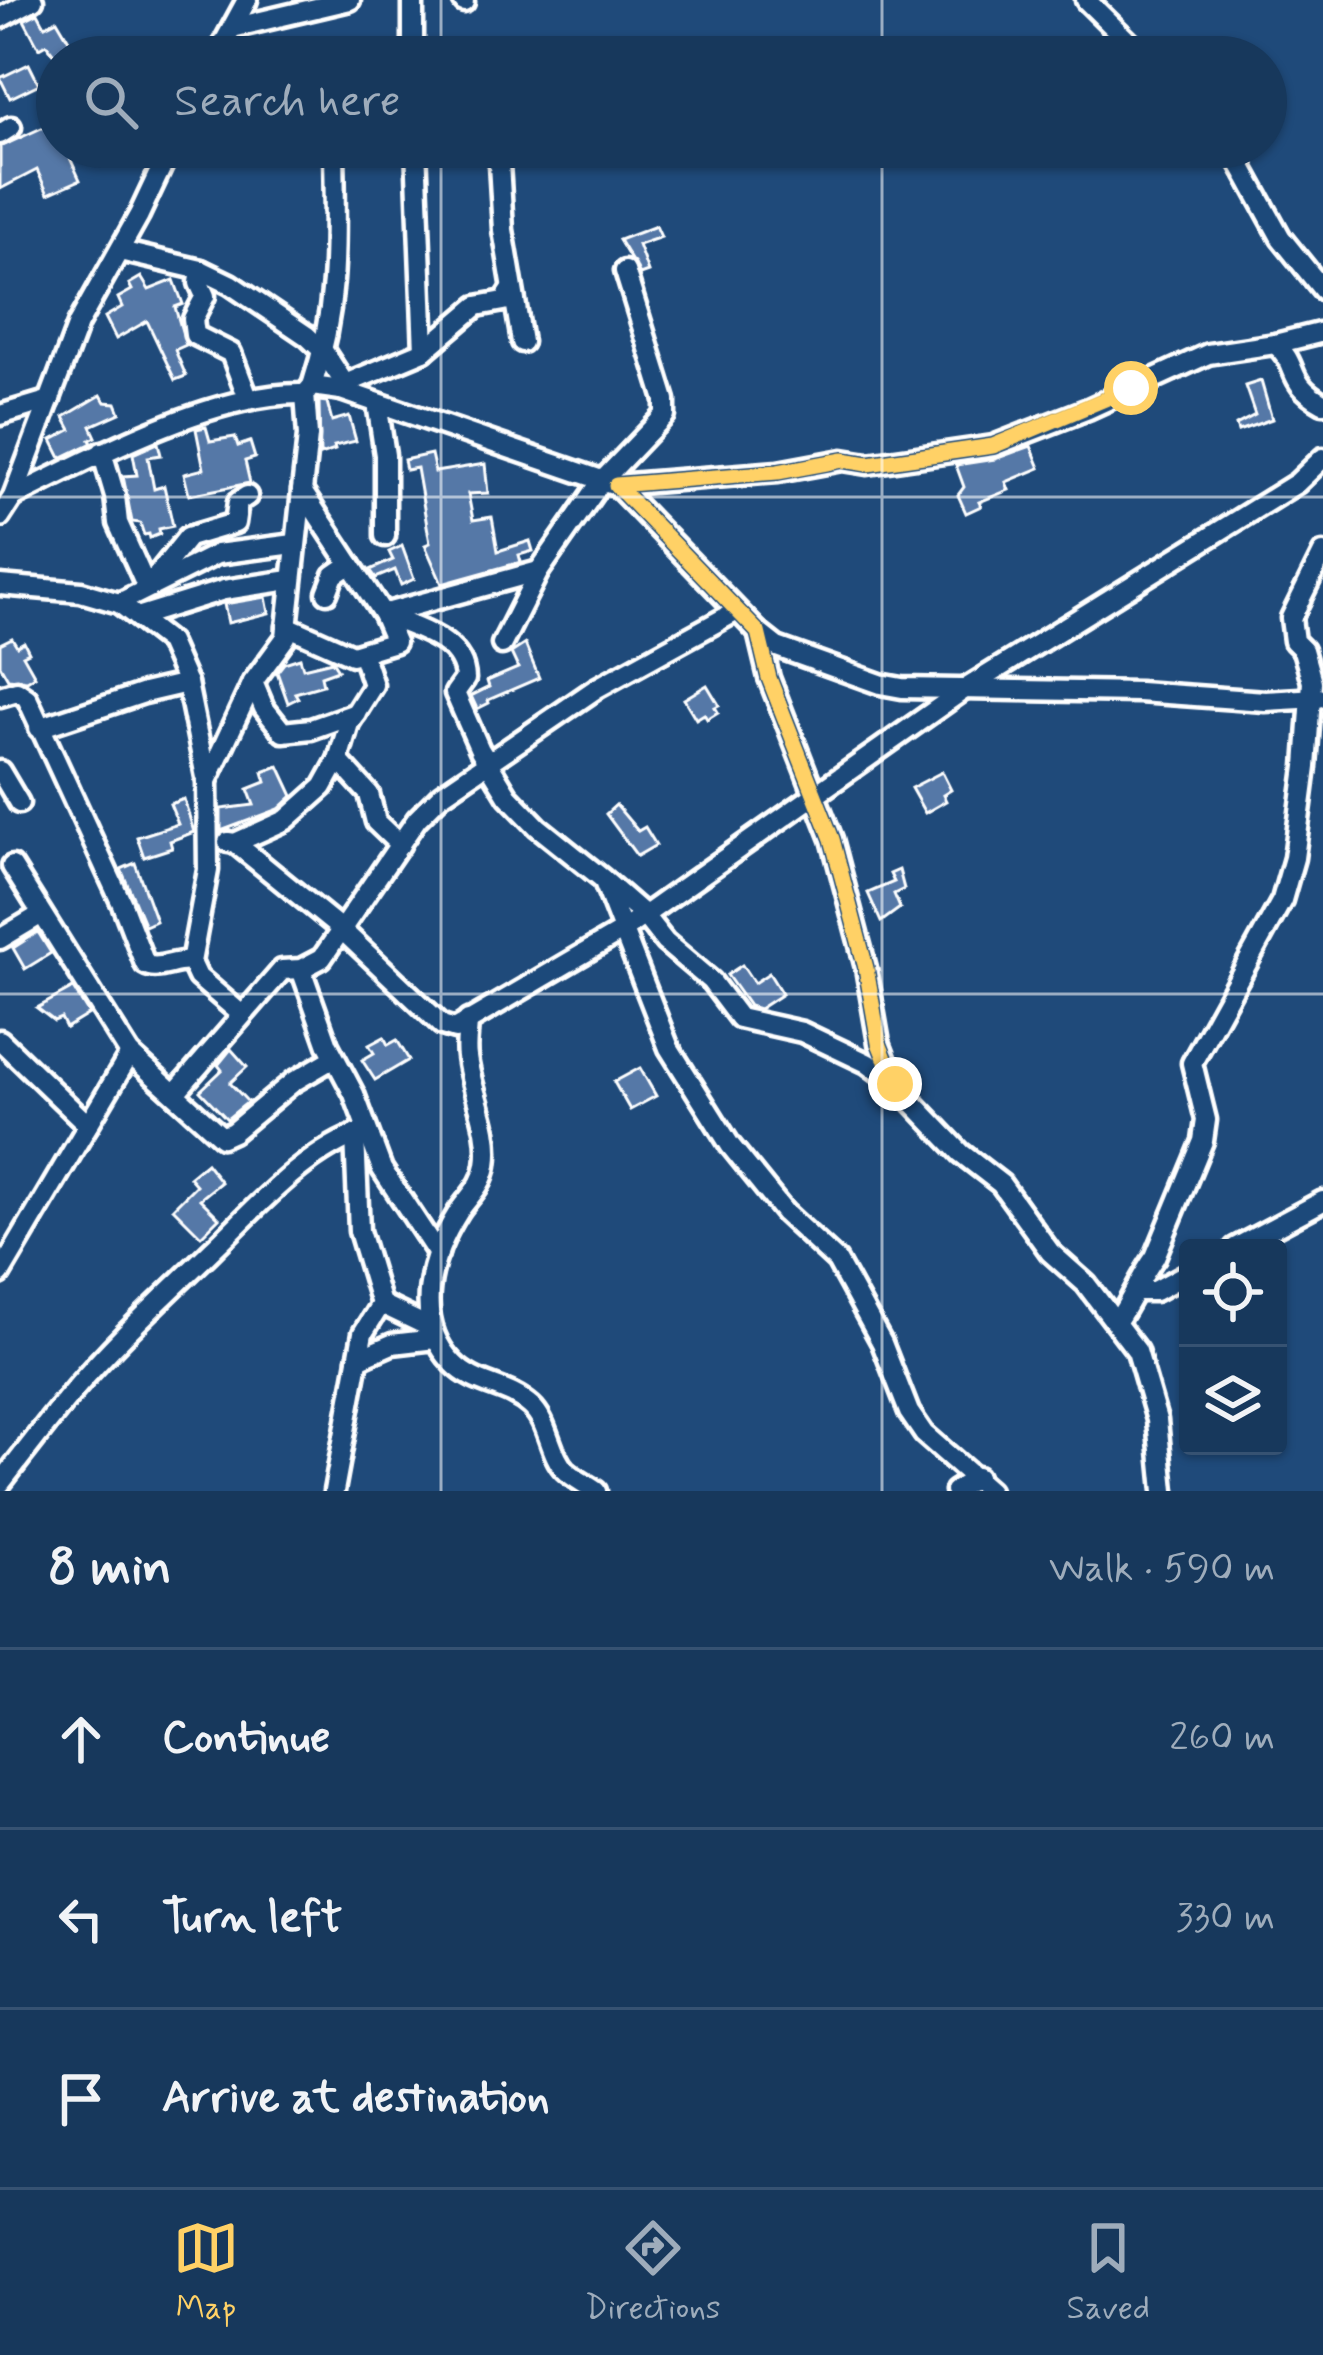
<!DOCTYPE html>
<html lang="en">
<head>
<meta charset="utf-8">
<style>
	body { margin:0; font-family:Mynerve,sans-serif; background:#203f62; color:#f1f3f6 }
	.controls { position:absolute; right:36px; bottom:36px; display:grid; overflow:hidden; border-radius:12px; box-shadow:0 3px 9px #0004 }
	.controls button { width:108px; height:108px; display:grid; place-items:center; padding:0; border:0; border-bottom:3px solid #365272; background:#17385c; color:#f1f3f6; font:60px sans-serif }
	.stop { position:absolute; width:36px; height:36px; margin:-27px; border:9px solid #ffd166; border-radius:50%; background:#fff }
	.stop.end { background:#ffd166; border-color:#fff; box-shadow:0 3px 12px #0008 }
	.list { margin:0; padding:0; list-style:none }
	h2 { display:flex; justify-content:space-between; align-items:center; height:156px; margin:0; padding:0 48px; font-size:51px }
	h2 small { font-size:39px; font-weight:400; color:#9eacbb }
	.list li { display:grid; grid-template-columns:78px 1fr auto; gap:36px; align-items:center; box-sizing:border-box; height:180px; padding:0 48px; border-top:3px solid #365272 }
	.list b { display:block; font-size:45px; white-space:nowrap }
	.list em { font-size:39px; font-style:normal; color:#9eacbb }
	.icon { flex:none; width:66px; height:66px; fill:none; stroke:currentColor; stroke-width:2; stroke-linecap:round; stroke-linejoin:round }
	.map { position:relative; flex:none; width:1323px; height:1491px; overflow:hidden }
	.search { position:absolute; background:#17385c; box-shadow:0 3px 9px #0004; left:36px; right:36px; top:36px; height:132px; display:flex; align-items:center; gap:30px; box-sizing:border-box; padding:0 42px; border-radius:66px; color:#9eacbb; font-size:45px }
	.sheet { height:696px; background:#17385c }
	nav { display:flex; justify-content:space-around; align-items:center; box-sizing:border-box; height:168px; border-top:3px solid #365272; background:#17385c; font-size:33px; color:#9eacbb }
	nav a { display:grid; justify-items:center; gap:6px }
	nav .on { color:#ffd166 }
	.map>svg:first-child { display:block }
</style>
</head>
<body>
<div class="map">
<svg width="1323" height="1491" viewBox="0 0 1323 1491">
	<rect width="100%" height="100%" fill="#1f4a7a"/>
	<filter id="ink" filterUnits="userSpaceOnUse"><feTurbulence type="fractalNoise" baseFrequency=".00833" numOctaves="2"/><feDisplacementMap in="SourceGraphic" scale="24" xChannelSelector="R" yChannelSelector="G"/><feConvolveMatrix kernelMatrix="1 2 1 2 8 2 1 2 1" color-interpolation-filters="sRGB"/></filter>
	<g filter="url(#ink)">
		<g fill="#5478a7" stroke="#fff" stroke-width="3">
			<path d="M38,13L45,26L57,20L79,57H56L46,44L39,48L24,20Z"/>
			<path d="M29,64L39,84L10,98L0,78Z"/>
			<path d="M57,121V147H65L80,180L48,194L37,170L0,189V147Z"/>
			<path d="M656,226L661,237L638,245L648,272L640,275L619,240Z"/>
			<path d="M141,277L149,290L174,280L183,304L175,307L186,345L175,350L186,376L175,380L147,321L116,339L105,317L122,307L118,298L132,290L129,284Z"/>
			<path d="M1261,381L1272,419L1238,431L1236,425L1255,415L1245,386Z"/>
			<path d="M101,395L105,402L116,403L120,413L91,426L96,437L90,440L92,443L61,458L52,440L71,430L64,417Z"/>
			<path d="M319,401L327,402L332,421L349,416L356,441L334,446L335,450L320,455Z"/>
			<path d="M206,427L210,441L235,437L238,446L250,442L255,458L245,461L250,483L189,495L184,474L204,469L196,429Z"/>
			<path d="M158,443L161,455L148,457L154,489L164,486L173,526L159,529L160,534L150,538L149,534L144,535L140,523L132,522L123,476L137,475L133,454Z"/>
			<path d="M1031,446L1040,468L1006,482L1009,490L979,502L981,506L966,513L958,495L964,487L956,465L995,459Z"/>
			<path d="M431,454L435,472L485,464L488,493L468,494L473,520L492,517L498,551L530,541L533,551L519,555L521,562L442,584L425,545L430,543L417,468L406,470L404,460Z"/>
			<path d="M402,546L414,579L401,585L395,570L376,578L370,570L393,560L389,552Z"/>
			<path d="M266,597L269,613L228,623L224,604Z"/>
			<path d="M12,638L17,646L24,642L29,652L23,655L35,676L27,681L8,679L0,665V644Z"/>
			<path d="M525,644L539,678L488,700L489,703L477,709L471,696L489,687L487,681L518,668L511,653Z"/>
			<path d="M300,658L303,668L332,661L338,670L321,676L323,685L295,693L298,698L288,703L277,672L284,663Z"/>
			<path d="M707,685L719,705L715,707L718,712L707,719L704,714L696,719L684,699Z"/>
			<path d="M279,766L293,796L279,809L221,831V809L254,805L248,789L266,782L263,772Z"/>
			<path d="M942,772L951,790L943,795L946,801L925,813L911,788Z"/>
			<path d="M184,799L194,832L170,841L172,848L144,857L137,837L178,824L170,804Z"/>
			<path d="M616,805L638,831L645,827L656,845L637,856L606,814Z"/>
			<path d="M135,863L156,921L145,926L121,869Z"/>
			<path d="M899,870L904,889L894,894L900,908L881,922L868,893L894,882L890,874Z"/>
			<path d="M38,932L51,953L25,969L13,948Z"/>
			<path d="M742,965L754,983L769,973L782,994L759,1009L749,1006L727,975Z"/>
			<path d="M73,988L89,1014L66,1028L61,1018L54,1021L37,1008Z"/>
			<path d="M384,1037L388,1045L397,1040L409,1060L375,1080L362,1060L374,1053L369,1045Z"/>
			<path d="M231,1049L247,1067L230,1083L248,1102L227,1119L200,1091L222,1070L218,1065Z"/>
			<path d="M640,1068L656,1096L630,1110L614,1082Z"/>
			<path d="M206,1163L221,1182L200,1199L219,1218L201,1236L173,1208L196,1185L189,1177Z"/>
		</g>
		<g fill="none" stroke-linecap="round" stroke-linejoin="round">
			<g stroke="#fff" stroke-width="27">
				<g id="minor">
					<path d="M463,0L464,2"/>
					<path d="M1086,0L1144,57"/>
					<path d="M0,18L33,0"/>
					<path d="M232,28L350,0"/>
					<path d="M216,57L247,0"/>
					<path d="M413,57V0"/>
					<path d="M508,57L556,44"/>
					<path d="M0,134L11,127"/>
					<path d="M416,147L424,351"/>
					<path d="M498,147L503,230L522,342"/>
					<path d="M1231,147L1281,238L1323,290"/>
					<path d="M120,251L201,270L230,284L307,336L324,352L345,384"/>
					<path d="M201,270L199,283L205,296L193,319L195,335L231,353L248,398"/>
					<path d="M1275,344C1301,366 1284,381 1323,403"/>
					<path d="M312,386C340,302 335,234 334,147"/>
					<path d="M341,390L345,384L424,351L477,306L504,301L512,289"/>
					<path d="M377,403L385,455V536"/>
					<path d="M0,415L50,400"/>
					<path d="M102,452L115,496L118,523L147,588L188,537L235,523L238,502L247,496"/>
					<path d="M616,485L758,632L777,647L880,684L902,688L1139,692L1265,701L1318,698"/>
					<path d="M13,497C92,457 217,391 305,394L312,386L341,390L616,485L778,472L843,460L868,464L993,446L1088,409L1208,354L1275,344L1323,332"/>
					<path d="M0,517L13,497L78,324L139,215L171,147"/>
					<path d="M539,571L383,614C414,629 464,638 465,679L455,693L480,750L508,796L538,827L603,879L669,1048L730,1145L785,1213L837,1261L882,1343L909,1412L924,1434L989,1491"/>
					<path d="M0,585L81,592L119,603L169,642L187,683L206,777"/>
					<path d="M327,593L334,575L350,564"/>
					<path d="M119,603L217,554L294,544"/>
					<path d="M137,617L224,590L290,580"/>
					<path d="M287,626L352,655L395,642L383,614L302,491"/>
					<path d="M758,632L769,678L832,839L866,968L879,1043L895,1084"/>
					<path d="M502,644L539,571L601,482L665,415V400L625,271"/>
					<path d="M253,682L264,708L283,732L311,729L356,713"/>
					<path d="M0,696L17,691L27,698L122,904L145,964C158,972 175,959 191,962"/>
					<path d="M39,728L144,693L187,683"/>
					<path d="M338,760L369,794L376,822L400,845"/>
					<path d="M0,771L19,803"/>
					<path d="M228,842L235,843L286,820L323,787L338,760L349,723L373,685L363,655"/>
					<path d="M235,843L342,930L442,1025L455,1029L622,931L965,689L1297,483L1323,458"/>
					<path d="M12,866L130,1054L222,1137L233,1132L293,1082L334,1058"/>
					<path d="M605,881L643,914L665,942L711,981L739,1018L802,1032L867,1063L895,1084L961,1153L1001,1184L1050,1252L1086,1284L1137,1351L1157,1420L1164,1491"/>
					<path d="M0,939L40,915"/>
					<path d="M301,969L328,1045L354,1094L382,1169L438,1254"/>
					<path d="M241,1014L198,977L191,962L208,870L207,781L253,682L286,637L308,436L305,394"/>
					<path d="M468,1020C468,1032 465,1045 467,1057C471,1092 492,1128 486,1165C483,1185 470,1195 459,1211C430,1257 411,1320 453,1363C476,1387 507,1384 531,1406C549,1422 549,1454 565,1470C573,1478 586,1484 596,1491"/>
					<path d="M0,1040L88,1125"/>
					<path d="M176,1092L282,970L301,969L322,958L417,819L441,795L597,688L737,611"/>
					<path d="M1235,1248L1323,1201"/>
					<path d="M0,1274L130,1054"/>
					<path d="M1139,1291H1155L1188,1273"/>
					<path d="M381,1304L431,1328"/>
					<path d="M1117,1321C1132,1300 1140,1277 1155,1257L1203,1141L1206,1120L1192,1063L1282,900L1294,858L1306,767L1312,682L1303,650L1294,641L1291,618L1323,553"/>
					<path d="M358,1359L392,1344L435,1339"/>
					<path d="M0,1484C25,1452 49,1420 75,1389C117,1339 166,1295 212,1250C257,1207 305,1151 365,1131"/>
					<path d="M334,1491L363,1333L381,1304L359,1231L355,1135"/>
					<path d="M955,1491L977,1477"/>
				</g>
			</g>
			<use href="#minor" stroke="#1f4a7a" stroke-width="18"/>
		</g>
	</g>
	<g fill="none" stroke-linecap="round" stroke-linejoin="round" filter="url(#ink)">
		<path stroke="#ffd166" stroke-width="15" d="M895,1084L879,1043L866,968L832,839L769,678L758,632L616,485L778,472L843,460L868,464L993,446L1131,388"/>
	</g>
	<path fill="none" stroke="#fff" stroke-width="3" stroke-opacity="0.55" d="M441,0V57M882,0V57M441,147V1491M882,147V1491M0,497H1323M0,994H1323"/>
</svg>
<div class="controls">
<button><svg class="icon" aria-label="locate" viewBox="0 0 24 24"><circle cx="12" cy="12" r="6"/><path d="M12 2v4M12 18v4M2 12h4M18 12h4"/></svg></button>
<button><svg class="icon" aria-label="layers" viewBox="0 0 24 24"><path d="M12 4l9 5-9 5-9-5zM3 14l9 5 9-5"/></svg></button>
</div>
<div class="stop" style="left:1131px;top:388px"></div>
<div class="stop end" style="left:895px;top:1084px"></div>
<div class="search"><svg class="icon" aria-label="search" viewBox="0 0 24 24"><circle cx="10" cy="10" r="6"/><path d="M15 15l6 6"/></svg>Search here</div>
</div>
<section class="sheet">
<h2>8 min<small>Walk · 590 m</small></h2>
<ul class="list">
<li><svg class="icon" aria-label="ahead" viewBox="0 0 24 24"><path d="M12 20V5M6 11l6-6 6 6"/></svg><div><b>Continue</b></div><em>260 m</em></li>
<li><svg class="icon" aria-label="left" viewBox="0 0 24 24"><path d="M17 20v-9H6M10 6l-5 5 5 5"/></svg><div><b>Turn left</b></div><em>330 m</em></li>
<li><svg class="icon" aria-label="arrive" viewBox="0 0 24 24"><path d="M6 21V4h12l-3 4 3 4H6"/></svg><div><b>Arrive at destination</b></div></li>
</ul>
</section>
<nav>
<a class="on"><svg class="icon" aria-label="map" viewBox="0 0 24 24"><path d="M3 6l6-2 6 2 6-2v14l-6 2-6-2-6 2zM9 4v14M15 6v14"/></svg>Map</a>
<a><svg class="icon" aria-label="directions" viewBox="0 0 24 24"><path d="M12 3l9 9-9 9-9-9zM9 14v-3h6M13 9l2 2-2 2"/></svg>Directions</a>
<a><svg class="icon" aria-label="saved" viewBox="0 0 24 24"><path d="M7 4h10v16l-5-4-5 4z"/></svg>Saved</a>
</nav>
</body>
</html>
